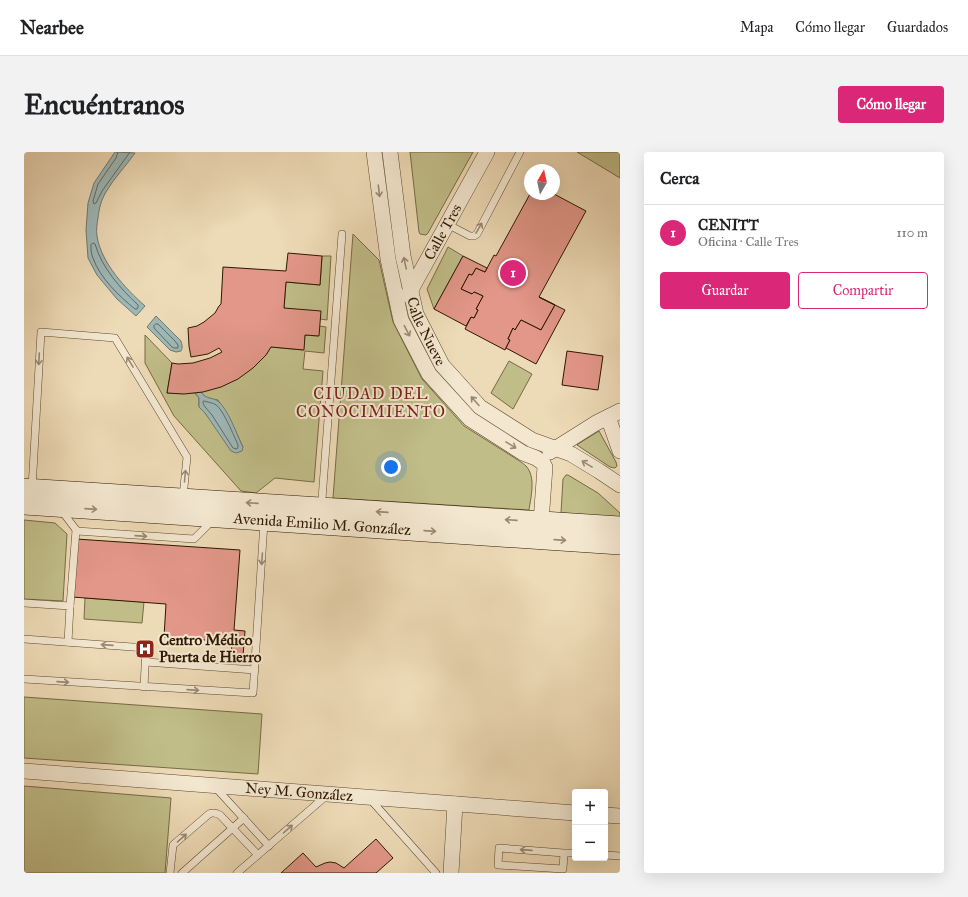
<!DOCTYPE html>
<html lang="es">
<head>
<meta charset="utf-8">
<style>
	body { margin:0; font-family:"IM FELL Great Primer",serif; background:#f2f2f2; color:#202124 }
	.controls { position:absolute; right:12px; bottom:12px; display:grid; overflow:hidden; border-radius:4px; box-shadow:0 4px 16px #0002 }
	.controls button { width:36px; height:36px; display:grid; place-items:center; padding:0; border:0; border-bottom:1px solid #e0e0e0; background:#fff; color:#202124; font:20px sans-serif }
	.compass { position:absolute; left:500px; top:12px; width:36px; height:36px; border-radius:50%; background:#fff; box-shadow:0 4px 16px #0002; rotate:9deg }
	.you { position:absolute; left:367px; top:315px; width:14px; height:14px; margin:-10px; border:3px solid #fff; border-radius:50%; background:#1a73e8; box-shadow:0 0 0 6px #1a73e833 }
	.badge { display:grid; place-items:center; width:26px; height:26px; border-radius:50%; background:#db2777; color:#fff; font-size:13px; font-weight:700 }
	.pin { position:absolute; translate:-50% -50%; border:2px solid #fff; box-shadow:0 1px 4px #0006 }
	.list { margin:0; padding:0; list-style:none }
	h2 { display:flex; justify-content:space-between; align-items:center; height:52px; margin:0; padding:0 16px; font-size:17px }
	h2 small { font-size:13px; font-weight:400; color:#757577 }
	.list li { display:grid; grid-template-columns:26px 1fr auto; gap:12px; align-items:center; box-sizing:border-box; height:56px; padding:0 16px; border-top:1px solid #e0e0e0 }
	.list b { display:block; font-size:15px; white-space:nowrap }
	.list p { margin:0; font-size:13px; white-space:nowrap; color:#757577 }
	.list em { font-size:13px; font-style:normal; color:#757577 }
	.actions { display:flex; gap:8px; padding:12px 16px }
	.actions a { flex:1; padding:9px 0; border:1px solid #db2777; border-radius:4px; text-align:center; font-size:14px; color:#db2777 }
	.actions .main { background:#db2777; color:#fff }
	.map { position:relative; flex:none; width:596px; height:721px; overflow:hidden; border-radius:4px }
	header { display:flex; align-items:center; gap:24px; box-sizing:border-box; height:56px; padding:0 20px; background:#fff; border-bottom:1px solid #e0e0e0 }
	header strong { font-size:19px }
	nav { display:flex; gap:22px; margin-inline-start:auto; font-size:14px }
	.intro { display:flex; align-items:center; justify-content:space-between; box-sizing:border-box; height:96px; padding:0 24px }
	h1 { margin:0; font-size:28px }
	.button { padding:10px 18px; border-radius:4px; background:#db2777; color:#fff; font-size:14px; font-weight:700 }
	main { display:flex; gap:24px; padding:0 24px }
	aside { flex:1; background:#fff; border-radius:4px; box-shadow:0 4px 16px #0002 }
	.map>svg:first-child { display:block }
</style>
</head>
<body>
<header>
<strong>Nearbee</strong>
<nav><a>Mapa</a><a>Cómo llegar</a><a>Guardados</a></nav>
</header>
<div class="intro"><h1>Encuéntranos</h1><a class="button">Cómo llegar</a></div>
<main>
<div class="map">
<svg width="596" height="721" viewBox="0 0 596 721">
	<rect width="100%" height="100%" fill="#eddab6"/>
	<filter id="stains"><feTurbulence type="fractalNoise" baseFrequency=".005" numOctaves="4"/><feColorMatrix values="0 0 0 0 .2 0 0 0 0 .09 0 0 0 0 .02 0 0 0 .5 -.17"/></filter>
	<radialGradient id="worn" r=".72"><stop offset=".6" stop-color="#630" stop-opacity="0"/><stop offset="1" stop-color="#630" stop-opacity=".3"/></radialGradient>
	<g fill="#c0bd88" stroke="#776a44">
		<path d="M386,0H449L404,81L402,83L396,82L395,80Z"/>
		<path d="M553,0H596V26Z"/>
		<path d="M329,82L355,108L369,170L398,227L440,274L494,308C497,310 500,312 502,314C512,325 507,344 505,358L309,346Z"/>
		<path d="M424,95L439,104L410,157L403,137Z"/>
		<path d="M298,104H307L303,168L296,167L260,156L262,130L296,133Z"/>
		<path d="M295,174L302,175L300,201L281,199L279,217L299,219L290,330L251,326L232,341L217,339L150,264L121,211V183L148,211L143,241H171L175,246V255L181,261L186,267L219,295L205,265L194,248C187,247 180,246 177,240L242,203L247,195L279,198L281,183L294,184Z"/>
		<path d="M485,209L508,222L489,257L467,241Z"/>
		<path d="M575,279L592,310L593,314L591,316L586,315L553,293L554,292Z"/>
		<path d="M542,323H544L574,341L596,361V366L537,361L539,327Z"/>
		<path d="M0,368L31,371L43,382L39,449L0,447Z"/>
		<path d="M61,446L120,450L118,471L60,467Z"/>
		<path d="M0,545L238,562L234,622L0,606Z"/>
		<path d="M0,634L147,646L141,721H0Z"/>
	</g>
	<g fill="#9db8b8" stroke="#71786e">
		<path d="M91,0L111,1C102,14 90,26 82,40C77,48 75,57 74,66C73,72 72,78 73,84C77,111 102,137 121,154L112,164L93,147L73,123L64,106L62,78L64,51L70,31Z"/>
		<path d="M132,164L157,189C158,193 159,195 157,199L152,200L146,198L123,175Z"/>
		<path d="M177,240C182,248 190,245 195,250C204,258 212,280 217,291L219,295L218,299L212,301L207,299L181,261L175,255V246L171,241Z"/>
	</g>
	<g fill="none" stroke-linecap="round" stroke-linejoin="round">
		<g stroke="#66685c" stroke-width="1">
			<path d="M94,0L92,6L74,32L69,49L70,52L72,51L78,39L106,0"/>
			<path d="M69,91L71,92C78,116 96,136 114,153V155L113,157H111C94,143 76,126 69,106C67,102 67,97 67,93Z"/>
			<path d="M132,172H134L151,189L154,193V196H150L148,195L130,176V174Z"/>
			<path d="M180,249C183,250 190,251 192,253C199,257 210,284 214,293V295L213,297L209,296C202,285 195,274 188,263C185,259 180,255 179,251Z"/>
		</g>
	</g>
	<g fill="#e39789" stroke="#2e1700">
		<path d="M506,42H530L562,59L515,145L531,153L517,178L497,168L491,178L489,176L484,187L486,188L481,198L441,177L447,165L450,166L454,158L452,157L459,144L450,140L448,142L437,137L445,122L448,123L452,116L461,120L470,103L472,104Z"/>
		<path d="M264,101L298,104L296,133L262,130L260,156L297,159L295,184L281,183L280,198L247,195L242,203L229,216L214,227L197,235L179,240L160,242L143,241L148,211L154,212L169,211L186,206L198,200L195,196L184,202L167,205L165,194L164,176L173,174L180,170L191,161L195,154L197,152L199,115L262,119Z"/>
		<path d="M439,104L463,116L461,120L452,116L448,123L445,122L437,137L448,142L450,140L459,144L452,157L454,158L450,166L447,165L442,174L410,157Z"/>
		<path d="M515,145L541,158L512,212L482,196L486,188L484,187L489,176L491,178L497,168L517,178L531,153Z"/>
		<path d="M543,199L579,204L574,238L538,233Z"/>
		<path d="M52,387L216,398L210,478L221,479L219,504L207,503L208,490L140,485L142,452L48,445Z"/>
		<path d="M352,687L369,706L352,721H257L279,701L292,715L301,711L306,710L312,711L320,716Z"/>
	</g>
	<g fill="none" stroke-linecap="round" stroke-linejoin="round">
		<g stroke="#5e482e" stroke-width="8">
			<g id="lane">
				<path d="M423,72L446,84H450L453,82L496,0"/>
				<path d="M8,336L17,180L91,186L163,305L159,345"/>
				<path d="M298,354V347L318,82"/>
				<path d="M37,358L53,379L170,387L188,369"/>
				<path d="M0,451L46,454L44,490"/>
				<path d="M46,454L52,378"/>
				<path d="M0,487L122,496L120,535"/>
				<path d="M122,510L231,518"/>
				<path d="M0,527L229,541L240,370"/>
				<path d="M191,635L245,694"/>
				<path d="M346,647L412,721"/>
				<path d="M540,701L539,717L474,713L475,696L540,701H551"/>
				<path d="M581,703L596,704"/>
				<path d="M146,721L149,693L185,662C189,660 192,661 196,663L234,703"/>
				<path d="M158,721L220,666"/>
				<path d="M213,721L302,644"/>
			</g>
		</g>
		<g stroke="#5e482e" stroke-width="16">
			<g id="street">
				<path d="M350,0L364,107L377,168L405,222L446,267L499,301L512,306L519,311L521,315L517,370"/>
				<path id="s1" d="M366,0L379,104L392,162L418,213L456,255L508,288L547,302L575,319L596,333"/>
				<path id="s2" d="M384,143L463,0"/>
				<path d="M584,265L596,299"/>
				<path d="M526,300L572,271L596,259"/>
				<path id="s3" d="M0,619L551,661"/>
				<path d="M581,663L596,664"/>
				<path d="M427,721L431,652"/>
			</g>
		</g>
		<g stroke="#2e1700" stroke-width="22">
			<g id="secondary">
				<path d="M0,337L596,375"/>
				<path id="s4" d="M0,352L596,392"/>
			</g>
		</g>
		<use href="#lane" stroke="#f3e7d0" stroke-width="7"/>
		<use href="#street" stroke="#f3e7d0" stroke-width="15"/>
		<use href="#secondary" stroke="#f3e7d0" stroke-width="21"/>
	</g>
	<defs><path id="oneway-shaft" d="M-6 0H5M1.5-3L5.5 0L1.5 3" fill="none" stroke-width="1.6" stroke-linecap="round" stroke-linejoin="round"/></defs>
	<g stroke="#9a8972">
		<use href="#oneway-shaft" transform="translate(355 39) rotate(83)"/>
		<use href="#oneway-shaft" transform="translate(455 76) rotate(-60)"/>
		<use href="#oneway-shaft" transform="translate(381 111) rotate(-102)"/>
		<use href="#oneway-shaft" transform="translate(383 179) rotate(63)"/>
		<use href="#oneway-shaft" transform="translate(15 207) rotate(93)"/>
		<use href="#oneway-shaft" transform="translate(106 210) rotate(-121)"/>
		<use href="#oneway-shaft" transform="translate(451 249) rotate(-132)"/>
		<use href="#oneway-shaft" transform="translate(487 293) rotate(32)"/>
		<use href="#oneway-shaft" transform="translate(563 312) rotate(-149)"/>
		<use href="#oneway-shaft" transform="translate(161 324) rotate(-85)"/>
		<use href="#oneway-shaft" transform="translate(228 351) rotate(-176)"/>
		<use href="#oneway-shaft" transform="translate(67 357) rotate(4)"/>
		<use href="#oneway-shaft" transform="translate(358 360) rotate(-176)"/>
		<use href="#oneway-shaft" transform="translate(487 368) rotate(-176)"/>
		<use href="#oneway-shaft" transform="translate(406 379) rotate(4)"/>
		<use href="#oneway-shaft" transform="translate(117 384) rotate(4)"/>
		<use href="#oneway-shaft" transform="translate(536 388) rotate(4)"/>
		<use href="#oneway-shaft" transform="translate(238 407) rotate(94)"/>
		<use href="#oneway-shaft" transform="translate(83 493) rotate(-176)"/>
		<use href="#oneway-shaft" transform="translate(39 530) rotate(4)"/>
		<use href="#oneway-shaft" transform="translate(169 538) rotate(4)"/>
		<use href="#oneway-shaft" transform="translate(264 677) rotate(-41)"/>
		<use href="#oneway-shaft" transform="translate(158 686) rotate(-41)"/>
		<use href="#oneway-shaft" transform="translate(502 698) rotate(-176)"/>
	</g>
	<defs>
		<g id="hospital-square" transform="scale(1)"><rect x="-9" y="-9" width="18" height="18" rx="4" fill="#8f2418" stroke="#f3e7d0"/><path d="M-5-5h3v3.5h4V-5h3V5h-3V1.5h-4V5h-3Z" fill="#fff"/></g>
	</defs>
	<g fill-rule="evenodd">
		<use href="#hospital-square" x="121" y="497"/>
	</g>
	<g text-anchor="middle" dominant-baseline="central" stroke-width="4" stroke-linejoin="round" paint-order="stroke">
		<g font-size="15" fill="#2e1700" stroke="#f3e7d0">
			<text stroke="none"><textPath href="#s2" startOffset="72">Calle Tres</textPath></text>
			<text stroke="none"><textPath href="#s1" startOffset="184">Calle Nueve</textPath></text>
			<text stroke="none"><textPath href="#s4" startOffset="299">Avenida Emilio M. González</textPath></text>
			<text stroke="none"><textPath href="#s3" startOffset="276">Ney M. González</textPath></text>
		</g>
		<g font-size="15" font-weight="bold" fill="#2e1700" stroke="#f3e7d0" text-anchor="start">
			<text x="135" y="488">Centro Médico<tspan x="135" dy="17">Puerta de Hierro</tspan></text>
		</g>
		<g font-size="16" letter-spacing="1" fill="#7a1f14" stroke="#f3e7d0">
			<text x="347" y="241">CIUDAD DEL<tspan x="347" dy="18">CONOCIMIENTO</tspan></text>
		</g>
	</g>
	<rect width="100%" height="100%" filter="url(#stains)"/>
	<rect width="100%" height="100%" fill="url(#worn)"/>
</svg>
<div class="controls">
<button>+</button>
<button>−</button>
</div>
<svg class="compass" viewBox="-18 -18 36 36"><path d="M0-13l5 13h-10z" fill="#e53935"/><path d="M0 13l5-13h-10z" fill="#757577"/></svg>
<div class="you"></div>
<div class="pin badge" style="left:489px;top:121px">1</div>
</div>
<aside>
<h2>Cerca<small></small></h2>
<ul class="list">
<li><span class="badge">1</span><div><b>CENITT</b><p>Oficina · Calle Tres</p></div><em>110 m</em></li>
</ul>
<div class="actions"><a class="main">Guardar</a><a>Compartir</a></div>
</aside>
</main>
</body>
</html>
